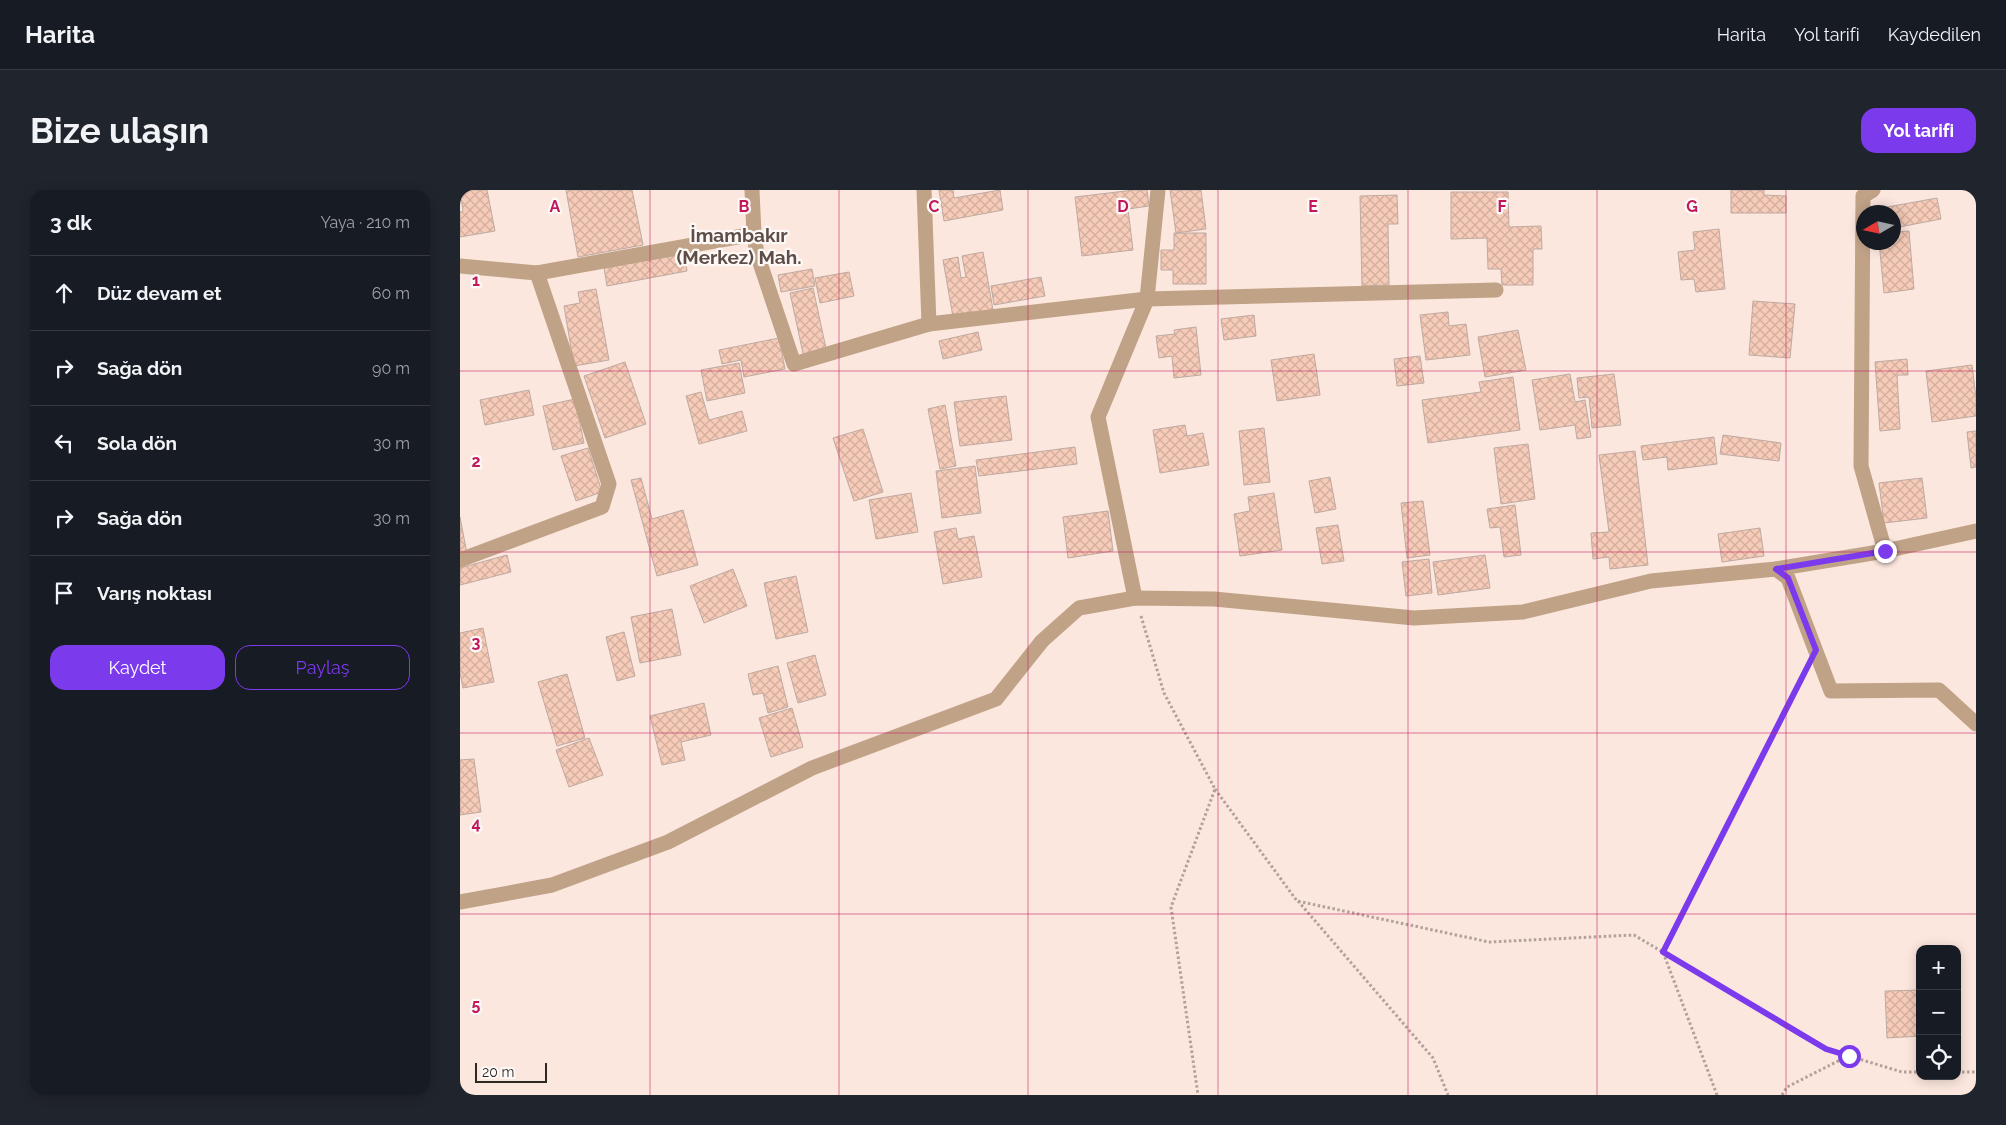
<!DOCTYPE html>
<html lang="tr">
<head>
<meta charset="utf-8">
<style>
	body { margin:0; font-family:Raleway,sans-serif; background:#20242c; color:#f1f3f6 }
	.controls { position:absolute; right:15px; bottom:15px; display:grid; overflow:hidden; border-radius:10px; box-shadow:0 2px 12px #0003 }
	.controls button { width:45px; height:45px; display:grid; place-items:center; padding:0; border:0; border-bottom:1px solid #363941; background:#171b24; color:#f1f3f6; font:25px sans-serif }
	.compass { position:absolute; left:1396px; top:15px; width:45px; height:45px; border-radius:50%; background:#171b24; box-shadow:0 2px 12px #0003; rotate:261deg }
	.scale { position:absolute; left:15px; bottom:12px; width:72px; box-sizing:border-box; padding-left:5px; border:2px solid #2e2723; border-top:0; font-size:14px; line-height:18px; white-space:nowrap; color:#2e2723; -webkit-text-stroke:4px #fdf9f7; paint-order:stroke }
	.stop { position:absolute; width:15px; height:15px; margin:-11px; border:4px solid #7c3aed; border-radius:50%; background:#fff }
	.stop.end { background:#7c3aed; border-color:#fff; box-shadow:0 1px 5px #0008 }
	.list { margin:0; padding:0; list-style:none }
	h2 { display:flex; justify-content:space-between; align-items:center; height:65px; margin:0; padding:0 20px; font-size:21px }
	h2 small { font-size:16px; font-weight:400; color:#9ea1a6 }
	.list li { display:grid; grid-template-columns:32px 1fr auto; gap:15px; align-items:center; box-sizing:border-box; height:75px; padding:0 20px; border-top:1px solid #363941 }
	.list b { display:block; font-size:19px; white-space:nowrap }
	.list em { font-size:16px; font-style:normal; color:#9ea1a6 }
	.actions { display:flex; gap:10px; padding:15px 20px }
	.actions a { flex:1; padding:11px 0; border:1px solid #7c3aed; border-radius:15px; text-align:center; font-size:18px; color:#7c3aed }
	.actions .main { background:#7c3aed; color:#fff }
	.icon { flex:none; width:28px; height:28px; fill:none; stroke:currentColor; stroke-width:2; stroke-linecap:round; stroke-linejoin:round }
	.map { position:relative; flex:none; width:1516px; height:905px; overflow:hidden; border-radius:15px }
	header { display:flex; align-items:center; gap:30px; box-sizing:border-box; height:70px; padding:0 25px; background:#171b24; border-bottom:1px solid #363941 }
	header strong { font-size:24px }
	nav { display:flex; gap:28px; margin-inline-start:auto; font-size:18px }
	.intro { display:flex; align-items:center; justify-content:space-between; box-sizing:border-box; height:120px; padding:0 30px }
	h1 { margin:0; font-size:35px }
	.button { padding:12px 22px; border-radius:15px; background:#7c3aed; color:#fff; font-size:18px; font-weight:700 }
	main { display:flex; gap:30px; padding:0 30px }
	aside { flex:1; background:#171b24; border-radius:15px; box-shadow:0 2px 12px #0003 }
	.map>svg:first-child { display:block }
</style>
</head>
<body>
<header>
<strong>Harita</strong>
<nav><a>Harita</a><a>Yol tarifi</a><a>Kaydedilen</a></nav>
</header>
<div class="intro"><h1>Bize ulaşın</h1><a class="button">Yol tarifi</a></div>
<main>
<aside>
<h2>3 dk<small>Yaya · 210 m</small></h2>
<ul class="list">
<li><svg class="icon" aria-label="ahead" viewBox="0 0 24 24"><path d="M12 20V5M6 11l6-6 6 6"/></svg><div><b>Düz devam et</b></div><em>60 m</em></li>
<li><svg class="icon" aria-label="right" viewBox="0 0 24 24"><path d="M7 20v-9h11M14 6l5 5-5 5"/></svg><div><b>Sağa dön</b></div><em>90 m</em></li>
<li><svg class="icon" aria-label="left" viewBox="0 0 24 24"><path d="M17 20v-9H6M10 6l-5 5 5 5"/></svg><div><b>Sola dön</b></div><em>30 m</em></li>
<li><svg class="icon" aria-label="right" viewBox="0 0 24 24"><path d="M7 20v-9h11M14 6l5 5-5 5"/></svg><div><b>Sağa dön</b></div><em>30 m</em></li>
<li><svg class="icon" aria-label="arrive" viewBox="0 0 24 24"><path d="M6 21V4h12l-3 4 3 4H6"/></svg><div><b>Varış noktası</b></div></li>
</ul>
<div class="actions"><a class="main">Kaydet</a><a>Paylaş</a></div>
</aside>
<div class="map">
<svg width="1516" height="905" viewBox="0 0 1516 905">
	<defs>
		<pattern id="building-cross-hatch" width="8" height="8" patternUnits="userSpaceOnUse" patternTransform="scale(1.25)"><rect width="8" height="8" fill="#f6cbb8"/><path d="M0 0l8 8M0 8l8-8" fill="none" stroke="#d3ae9e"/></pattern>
	</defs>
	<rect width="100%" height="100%" fill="#fce7de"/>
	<g fill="url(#building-cross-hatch)" stroke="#beaaa2">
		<path d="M0,0H27L35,41L0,47V22L3,21Z"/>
		<path d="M106,0H172L183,55L118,67Z"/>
		<path d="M479,0H493L494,8L540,0L543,20L484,31Z"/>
		<path d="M674,0H687L689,16L668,19L673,60L622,66L615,7Z"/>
		<path d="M710,0H741L746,39L716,43Z"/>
		<path d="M1271,0H1304V5L1326,6V23H1271Z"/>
		<path d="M991,2H1048L1049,37L1081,36L1082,59H1073V95H1042L1041,79H1028L1027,48L991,49Z"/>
		<path d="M937,5L938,34H928L929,95L902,96L900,6Z"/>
		<path d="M1477,8L1481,29L1434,38V22H1423L1422,18Z"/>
		<path d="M1259,39L1265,99L1236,102L1234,89L1221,90L1218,62L1235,60L1233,42Z"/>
		<path d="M1449,41L1454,99L1424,103L1419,52H1434V42Z"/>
		<path d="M714,43H746V94H713V80H701V60H714Z"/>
		<path d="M523,62L533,120L493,127L483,70L498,67L501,88L506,87L502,66Z"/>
		<path d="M224,64L227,81L147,96L144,78Z"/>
		<path d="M352,79L355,96L321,102L318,85Z"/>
		<path d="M389,82L394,106L360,113L355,88Z"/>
		<path d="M581,87L585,106L534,115L531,96Z"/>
		<path d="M353,98L367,163L344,168L330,103Z"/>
		<path d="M136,99L149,170L114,176L104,116L120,113L118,102Z"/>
		<path d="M1293,111L1335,114L1330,168L1289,165Z"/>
		<path d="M988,122L989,136L1006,134L1010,165L966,170L960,125Z"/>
		<path d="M794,125L796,146L764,150L761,129Z"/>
		<path d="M736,137L741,185L714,188L712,166L699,168L696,146L715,144L714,140Z"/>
		<path d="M1058,140L1066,180L1025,187L1018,147Z"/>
		<path d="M518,142L522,160L483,169L479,151Z"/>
		<path d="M319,148L325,179L284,187L281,170L262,174L259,160Z"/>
		<path d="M854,164L860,205L817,211L811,170Z"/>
		<path d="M960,166L964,193L937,196L934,169Z"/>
		<path d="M1447,169L1448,185H1437L1440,239L1420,241L1415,172Z"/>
		<path d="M165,172L186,234L145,248L124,186Z"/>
		<path d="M279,173L285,203L247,211L241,180Z"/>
		<path d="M1512,175L1516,207V226L1472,232L1466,181Z"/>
		<path d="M1110,184L1115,212L1125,210L1131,247L1117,249L1115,235L1080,240L1072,190Z"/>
		<path d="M1154,184L1161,235L1132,238L1129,207L1119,208L1117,188Z"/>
		<path d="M1053,187L1060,240L968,253L962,210L1021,202L1019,192Z"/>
		<path d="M69,200L74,225L25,235L20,210Z"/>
		<path d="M241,202L249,230L282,221L287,241L239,254L226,206Z"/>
		<path d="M546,206L552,250L500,256L494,212Z"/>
		<path d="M115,209L124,253L93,260L83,216Z"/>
		<path d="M485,215L496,276L480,279L468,219Z"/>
		<path d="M725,235L727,246L743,243L749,275L700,283L693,240Z"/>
		<path d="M804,238L810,292L784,295L779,241Z"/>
		<path d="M403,239L423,302L394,311L373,248Z"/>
		<path d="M1516,241V277L1511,278L1507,242Z"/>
		<path d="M1263,245L1321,253L1319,271L1260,264Z"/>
		<path d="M1254,247L1257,274L1208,280L1207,267L1183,270L1181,256Z"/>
		<path d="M1068,254L1075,309L1041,314L1034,258Z"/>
		<path d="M615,257L617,274L519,286L516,270Z"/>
		<path d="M128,258L142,302L116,311L101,266Z"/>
		<path d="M1175,261L1188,375L1150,379L1149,367L1133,369L1131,343L1149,342L1139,265Z"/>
		<path d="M515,276L521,323L482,328L476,281Z"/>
		<path d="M870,287L876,319L855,323L849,291Z"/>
		<path d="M181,288L192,329L223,320L238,375L197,386L171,290Z"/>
		<path d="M1462,288L1467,328L1424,333L1419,293Z"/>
		<path d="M451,303L458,342L416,349L409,310Z"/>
		<path d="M814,303L822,360L780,366L774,324L790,321L788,307Z"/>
		<path d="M963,311L970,365L947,368L941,313Z"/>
		<path d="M1055,315L1061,365L1044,367L1040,337L1030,338L1027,319Z"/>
		<path d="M648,321L653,361L608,368L603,327Z"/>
		<path d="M0,327L7,364L0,365Z"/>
		<path d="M878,335L884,371L862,374L856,338Z"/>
		<path d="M496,338L498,349L514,346L522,387L483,394L474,342Z"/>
		<path d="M1300,338L1304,366L1262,372L1258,344Z"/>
		<path d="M47,365L51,382L0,395V378Z"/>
		<path d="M1025,365L1030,398L978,405L973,372Z"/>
		<path d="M969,369L972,403L946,406L942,372Z"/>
		<path d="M273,379L287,416L244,433L230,396Z"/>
		<path d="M336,386L348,442L316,449L304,393Z"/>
		<path d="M212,419L221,465L180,473L171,427Z"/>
		<path d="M23,438L34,492L3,498L0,483V443Z"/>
		<path d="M164,442L175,486L157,491L146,447Z"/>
		<path d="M355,465L366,505L338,513L327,473Z"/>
		<path d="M318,476L328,517L308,523L303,503L293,505L288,484Z"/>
		<path d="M107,484L125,548L97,556L78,492Z"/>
		<path d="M244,513L251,545L221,552L225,570L202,575L190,526Z"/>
		<path d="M332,518L343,557L311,567L299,528Z"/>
		<path d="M129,548L143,585L109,597L96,560Z"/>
		<path d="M14,569L21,622L0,625V570Z"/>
		<path d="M1460,800V846L1427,848L1425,801Z"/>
	</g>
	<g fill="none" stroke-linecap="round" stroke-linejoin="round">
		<g stroke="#b1a19a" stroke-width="3" stroke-dasharray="2.5 2.5" stroke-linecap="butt">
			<path d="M681,426L704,503L755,599L711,717L738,905"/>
			<path d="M755,599L837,711L1029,752L1174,745L1366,859L1442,882H1460"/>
			<path d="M838,711L973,868L988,905"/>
			<path d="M1497,882H1516"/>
			<path d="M1257,905L1203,762L1343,484"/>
			<path d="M1322,905L1327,897L1388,866"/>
		</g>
		<g stroke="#c0a287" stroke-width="15">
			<path d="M292,0L294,44L297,64L334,174L469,134"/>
			<path d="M464,0L469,134L687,109L1036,100"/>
			<path d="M1413,0L1403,6L1401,276L1425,361"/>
			<path d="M0,76L77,83"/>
			<path d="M0,370L142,317L149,294L77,83L294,44"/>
			<path d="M1316,379L1328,388L1371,501L1479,500L1516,534"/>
			<path d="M675,408L638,227L687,109L698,0"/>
			<path d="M0,712L92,695L208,652L352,578L536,509L582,451L619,418L675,408L754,409L954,428L1063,422L1191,391L1316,379L1425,361L1516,341"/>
		</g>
	</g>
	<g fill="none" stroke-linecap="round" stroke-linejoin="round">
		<path stroke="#7c3aed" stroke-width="6" d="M1389,866L1366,859L1203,762L1356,460L1328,388L1316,379L1425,361"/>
	</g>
	<path fill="none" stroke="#c2185b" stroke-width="1" stroke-opacity="0.55" d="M190,0V905M379,0V905M568,0V905M758,0V905M948,0V905M1137,0V905M1326,0V905M0,181H1516M0,362H1516M0,543H1516M0,724H1516"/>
	<g text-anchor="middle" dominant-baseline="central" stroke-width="4.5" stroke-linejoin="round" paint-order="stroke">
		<g font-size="19" font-weight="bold" fill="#5f4e47" stroke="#fdf9f7">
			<text x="279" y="45">İmambakır<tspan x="279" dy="22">(Merkez) Mah.</tspan></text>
		</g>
	</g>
	<g font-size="16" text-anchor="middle" font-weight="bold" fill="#c2185b" stroke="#fdf9f7" stroke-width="4.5" stroke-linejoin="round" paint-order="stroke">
		<text x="95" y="22">A</text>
		<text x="284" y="22">B</text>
		<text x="474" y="22">C</text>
		<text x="663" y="22">D</text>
		<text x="853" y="22">E</text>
		<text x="1042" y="22">F</text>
		<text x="1232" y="22">G</text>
		<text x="16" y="96">1</text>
		<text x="16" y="277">2</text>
		<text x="16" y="458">3</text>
		<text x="16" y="639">4</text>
		<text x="16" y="820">5</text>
	</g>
</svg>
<div class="controls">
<button>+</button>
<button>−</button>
<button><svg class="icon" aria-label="locate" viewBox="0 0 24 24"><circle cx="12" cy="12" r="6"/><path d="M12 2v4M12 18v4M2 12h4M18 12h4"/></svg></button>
</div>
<svg class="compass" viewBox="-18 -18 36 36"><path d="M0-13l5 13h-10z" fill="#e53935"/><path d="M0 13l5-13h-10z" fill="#9ea1a6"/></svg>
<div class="scale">20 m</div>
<div class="stop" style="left:1389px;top:866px"></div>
<div class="stop end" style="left:1425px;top:361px"></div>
</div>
</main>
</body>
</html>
